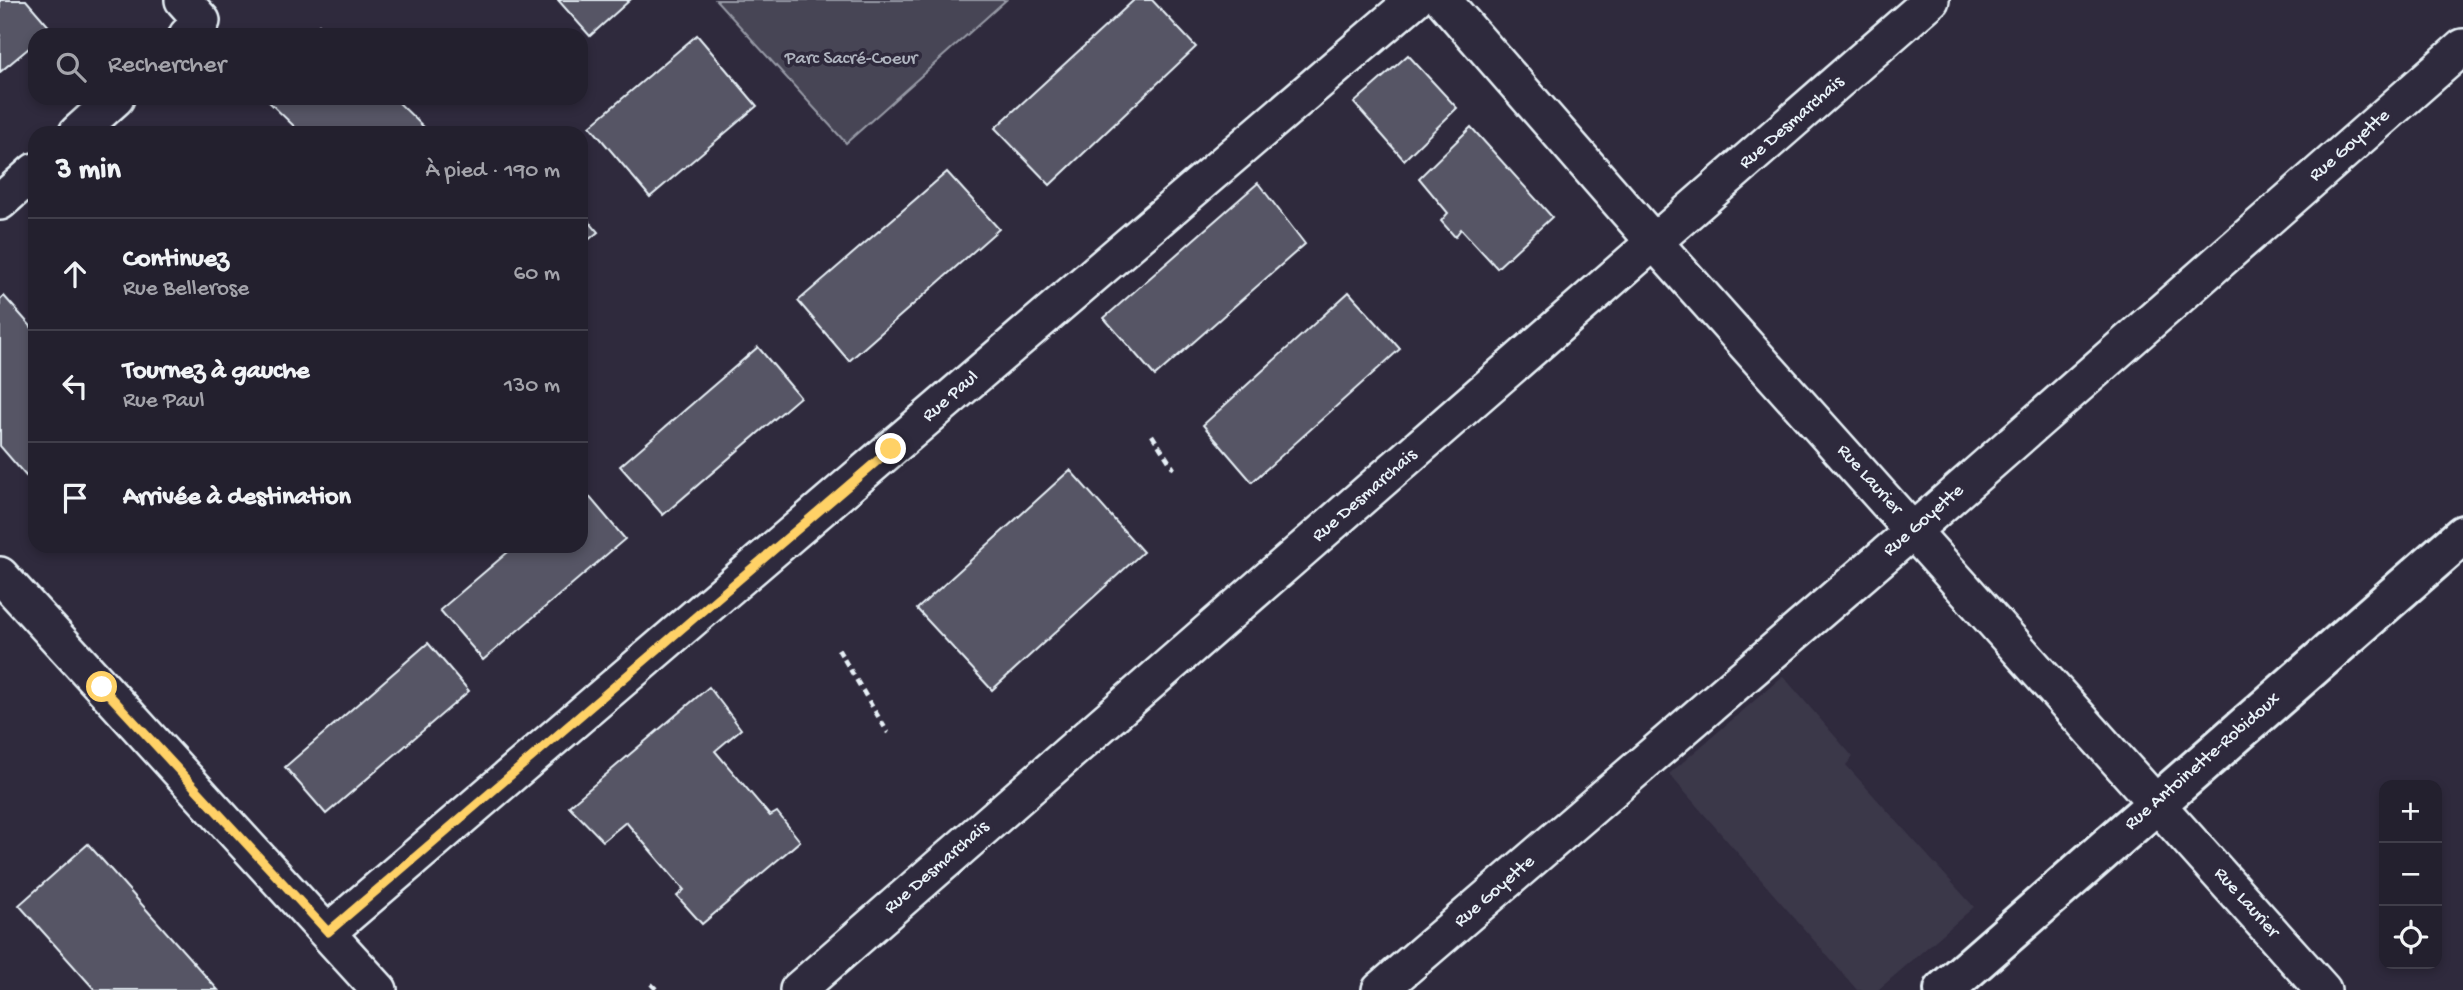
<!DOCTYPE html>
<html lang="fr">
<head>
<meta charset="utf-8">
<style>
	body { margin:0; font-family:"Gochi Hand",sans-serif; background:#2f2d3a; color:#f1f3f6 }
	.controls { position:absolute; right:21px; bottom:21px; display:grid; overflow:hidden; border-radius:14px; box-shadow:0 4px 10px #0003 }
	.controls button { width:63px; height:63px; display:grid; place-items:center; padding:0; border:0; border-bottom:2px solid #403e4a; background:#23202e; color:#f1f3f6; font:35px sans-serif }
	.stop { position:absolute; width:21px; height:21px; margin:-16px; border:5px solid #ffd166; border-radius:50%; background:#fff }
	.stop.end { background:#ffd166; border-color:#fff; box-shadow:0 2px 7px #0008 }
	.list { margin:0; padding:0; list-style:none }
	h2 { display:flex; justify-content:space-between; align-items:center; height:91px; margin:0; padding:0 28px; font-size:30px }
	h2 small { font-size:23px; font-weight:400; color:#a3a3aa }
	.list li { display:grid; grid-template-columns:46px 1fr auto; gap:21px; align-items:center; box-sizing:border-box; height:112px; padding:0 28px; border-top:2px solid #403e4a }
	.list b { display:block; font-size:26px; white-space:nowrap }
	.list p { margin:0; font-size:23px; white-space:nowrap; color:#a3a3aa }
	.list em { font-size:23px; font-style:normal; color:#a3a3aa }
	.icon { flex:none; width:38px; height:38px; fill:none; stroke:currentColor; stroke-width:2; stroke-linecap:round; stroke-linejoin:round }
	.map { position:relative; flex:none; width:2463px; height:990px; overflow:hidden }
	.search { position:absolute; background:#23202e; box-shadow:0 4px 10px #0003; left:28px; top:28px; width:560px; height:77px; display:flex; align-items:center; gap:18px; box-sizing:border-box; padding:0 24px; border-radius:21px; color:#a3a3aa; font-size:26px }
	.panel { position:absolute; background:#23202e; box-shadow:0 4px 10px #0003; left:28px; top:126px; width:560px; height:427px; border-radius:21px }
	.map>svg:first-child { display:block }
</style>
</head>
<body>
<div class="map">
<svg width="2463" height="990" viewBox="0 0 2463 990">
	<rect width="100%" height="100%" fill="#2f2a3d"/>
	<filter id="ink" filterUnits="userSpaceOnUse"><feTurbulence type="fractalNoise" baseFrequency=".0143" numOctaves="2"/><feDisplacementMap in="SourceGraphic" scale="14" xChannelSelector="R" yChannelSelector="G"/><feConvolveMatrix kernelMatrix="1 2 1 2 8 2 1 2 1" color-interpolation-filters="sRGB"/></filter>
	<g filter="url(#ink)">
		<path fill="#3b3749" d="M1783,676L1853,757L1846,765L1974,907L1878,990H1857L1669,774Z"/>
		<path fill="#464455" stroke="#979aa6" stroke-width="2" d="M716,0H1006L846,143Z"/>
		<g fill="#575565" stroke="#e8f1f8" stroke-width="2">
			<path d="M0,0H26L51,29L44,35H35V43L0,72Z"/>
			<path d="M558,0H630L590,36Z"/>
			<path d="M1134,0H1152L1196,47L1050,185L995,128Z"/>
			<path d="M319,25L329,35H309Z"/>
			<path d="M697,35L757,106L650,197L590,126Z"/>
			<path d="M1408,55L1457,108L1404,160L1354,103Z"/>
			<path d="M265,98H394L430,133H301Z"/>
			<path d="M1471,127L1552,217L1497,268L1461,229L1455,237L1441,221L1448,213L1419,178Z"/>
			<path d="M947,172L999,229L849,361L798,301Z"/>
			<path d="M1258,183L1305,244L1155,376L1104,318Z"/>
			<path d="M581,212L598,232L581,246Z"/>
			<path d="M1349,292L1400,349L1252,482L1203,425Z"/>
			<path d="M4,296L35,331V468L26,476L0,446V300Z"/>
			<path d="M758,347L800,397L663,515L620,466Z"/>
			<path d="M1070,470L1143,552L992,690L917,609Z"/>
			<path d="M582,488L625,539L483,660L440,610L515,546H581Z"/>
			<path d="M428,643L469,691L326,814L285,767Z"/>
			<path d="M709,687L741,729L715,751L770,816L777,812L800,841L702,924L677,896L684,890L626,822L603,841L569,806Z"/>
			<path d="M88,844L218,990H95L19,905Z"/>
		</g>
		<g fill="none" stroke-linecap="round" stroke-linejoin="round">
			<g stroke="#e8f1f8" stroke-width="40">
				<g id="street">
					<path d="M183,0L202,21L187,35"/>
					<path d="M1443,0L1655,243L2323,990"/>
					<path d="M77,133L116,98"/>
					<path d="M0,202L35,171"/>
					<path d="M0,575L379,990"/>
					<path d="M328,932L1414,0"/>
					<path d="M798,990L1931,0"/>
					<path d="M1380,990L1900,542L2463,47"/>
				</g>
			</g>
			<g stroke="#e8f1f8" stroke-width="44">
				<path id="secondary" d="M1944,990L2463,535"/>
			</g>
			<g stroke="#e8f1f8" stroke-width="4.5" stroke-dasharray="7 5" stroke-linecap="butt">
				<path d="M1152,435L1174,469"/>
				<path d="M838,649L888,733"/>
				<path d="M651,984L657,990"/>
			</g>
			<use href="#street" stroke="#2f2a3d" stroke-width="35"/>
			<use href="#secondary" stroke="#2f2a3d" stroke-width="38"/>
		</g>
	</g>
	<g fill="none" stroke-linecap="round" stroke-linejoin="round" filter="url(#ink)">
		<path stroke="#ffd166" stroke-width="9" d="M102,687L328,932L891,449"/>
	</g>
	<g text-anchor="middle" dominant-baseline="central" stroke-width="7" stroke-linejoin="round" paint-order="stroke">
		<g font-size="19" fill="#afb4bf" stroke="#2f2a3d">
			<text x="851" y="59">Parc Sacré-Coeur</text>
		</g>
		<g font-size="19" fill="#e8f1f8" stroke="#2f2a3d">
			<text transform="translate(1792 123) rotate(-41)">Rue Desmarchais</text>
			<text transform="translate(2350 146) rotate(-41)">Rue Goyette</text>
			<text transform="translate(951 397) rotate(-41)">Rue Paul</text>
			<text transform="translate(1869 480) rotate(48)">Rue Laurier</text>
			<text transform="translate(1365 496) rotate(-41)">Rue Desmarchais</text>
			<text transform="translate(1924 521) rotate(-41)">Rue Goyette</text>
			<text transform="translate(2203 762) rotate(-41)">Rue Antoinette-Robidoux</text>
			<text transform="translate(937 868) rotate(-41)">Rue Desmarchais</text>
			<text transform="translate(1495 892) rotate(-41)">Rue Goyette</text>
			<text transform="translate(2246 903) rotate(48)">Rue Laurier</text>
		</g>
	</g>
</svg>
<div class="controls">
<button>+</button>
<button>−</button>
<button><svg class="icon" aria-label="locate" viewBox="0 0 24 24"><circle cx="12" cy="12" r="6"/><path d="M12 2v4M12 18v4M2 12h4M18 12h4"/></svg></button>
</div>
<div class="stop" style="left:102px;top:687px"></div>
<div class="stop end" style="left:891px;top:449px"></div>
<div class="search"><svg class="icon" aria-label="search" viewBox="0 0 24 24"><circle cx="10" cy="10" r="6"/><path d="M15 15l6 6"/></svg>Rechercher</div>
<section class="panel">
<h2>3 min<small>À pied · 190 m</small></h2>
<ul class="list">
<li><svg class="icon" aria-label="ahead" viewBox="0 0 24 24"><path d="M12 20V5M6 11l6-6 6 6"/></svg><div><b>Continuez</b><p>Rue Bellerose</p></div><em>60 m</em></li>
<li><svg class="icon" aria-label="left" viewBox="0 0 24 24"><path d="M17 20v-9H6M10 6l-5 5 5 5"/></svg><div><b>Tournez à gauche</b><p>Rue Paul</p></div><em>130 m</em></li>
<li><svg class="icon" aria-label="arrive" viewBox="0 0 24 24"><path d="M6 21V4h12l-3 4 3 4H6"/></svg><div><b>Arrivée à destination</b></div></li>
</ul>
</section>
</div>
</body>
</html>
